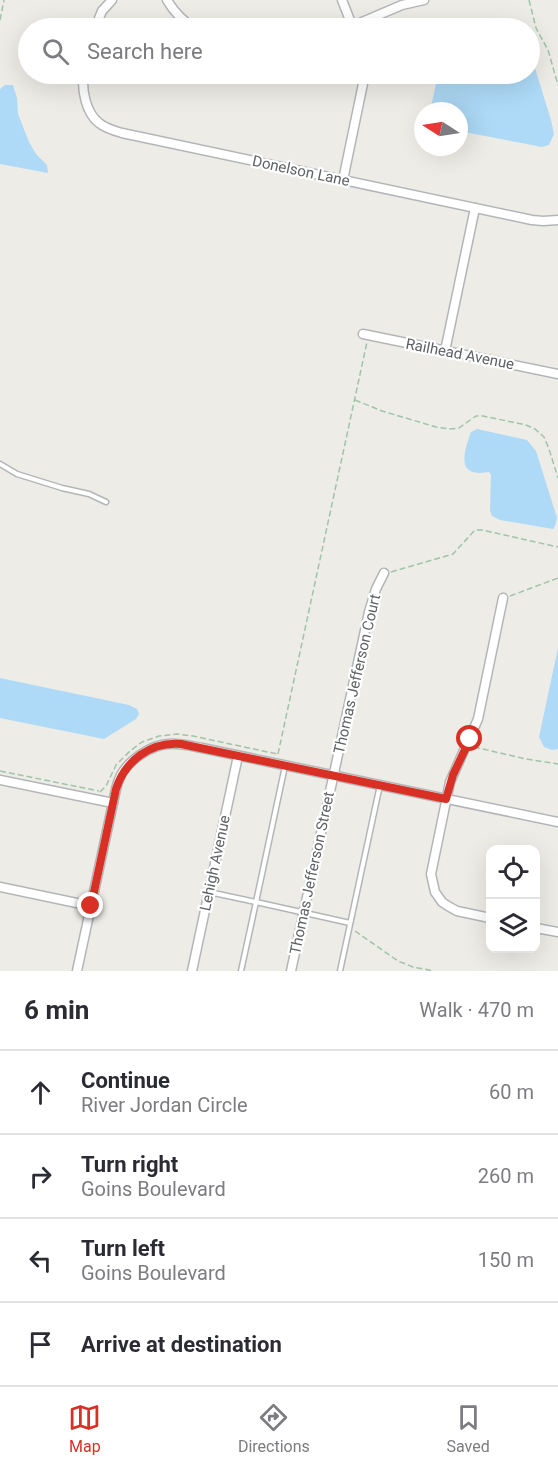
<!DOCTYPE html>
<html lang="en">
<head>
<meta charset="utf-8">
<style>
	body { margin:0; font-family:Roboto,sans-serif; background:#f2f2f3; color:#2b2b33 }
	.controls { position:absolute; right:18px; bottom:18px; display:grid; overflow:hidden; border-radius:12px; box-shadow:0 6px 24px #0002 }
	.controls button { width:54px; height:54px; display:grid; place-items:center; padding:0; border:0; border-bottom:2px solid #e1e1e2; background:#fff; color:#2b2b33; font:30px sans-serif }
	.compass { position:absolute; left:414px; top:102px; width:54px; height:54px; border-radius:50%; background:#fff; box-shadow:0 6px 24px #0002; rotate:282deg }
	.stop { position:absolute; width:18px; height:18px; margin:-14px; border:4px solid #d93025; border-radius:50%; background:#fff }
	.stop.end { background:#d93025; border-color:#fff; box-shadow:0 2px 6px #0008 }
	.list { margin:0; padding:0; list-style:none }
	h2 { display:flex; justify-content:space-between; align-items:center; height:78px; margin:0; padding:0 24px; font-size:26px }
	h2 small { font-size:20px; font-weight:400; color:#7c7c81 }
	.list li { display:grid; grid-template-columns:39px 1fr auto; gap:18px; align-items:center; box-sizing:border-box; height:84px; padding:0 24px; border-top:2px solid #e1e1e2 }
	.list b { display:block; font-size:22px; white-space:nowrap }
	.list p { margin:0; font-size:20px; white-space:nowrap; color:#7c7c81 }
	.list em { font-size:20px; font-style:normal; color:#7c7c81 }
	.icon { flex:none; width:33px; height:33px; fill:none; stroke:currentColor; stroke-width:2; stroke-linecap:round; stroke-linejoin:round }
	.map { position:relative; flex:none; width:558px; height:971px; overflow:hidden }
	.search { position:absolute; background:#fff; box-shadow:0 6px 24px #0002; left:18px; right:18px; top:18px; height:66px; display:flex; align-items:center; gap:15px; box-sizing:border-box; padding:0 21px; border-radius:33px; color:#7c7c81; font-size:22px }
	.sheet { height:414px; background:#fff }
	nav { display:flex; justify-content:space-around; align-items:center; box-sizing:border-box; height:84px; border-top:2px solid #e1e1e2; background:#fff; font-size:16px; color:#7c7c81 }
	nav a { display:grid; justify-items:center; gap:3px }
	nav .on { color:#d93025 }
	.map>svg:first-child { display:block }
</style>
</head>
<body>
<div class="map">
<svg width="558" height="971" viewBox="0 0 558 971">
	<rect width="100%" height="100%" fill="#eeece6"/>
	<g fill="#aedaf7">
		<path d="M530,59L534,65L551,120L554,134L549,145L542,147L459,131V111H430L436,84L445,74H530Z"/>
		<path d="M5,85H13L17,98L18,114L29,142L36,154L47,165L48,173L0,164V90L1,88Z"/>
		<path d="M477,429L527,440L536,451L557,518L555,526L553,529L500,520L492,516L490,510L491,475L489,472C483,473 474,474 469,470C459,464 468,440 471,432Z"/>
		<path d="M558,648V749L552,750L544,747L539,737Z"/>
		<path d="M0,678L129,705L137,709L139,714L136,719L104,739L0,718Z"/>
	</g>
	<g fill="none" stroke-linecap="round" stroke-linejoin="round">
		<g stroke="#b3b6b9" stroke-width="7">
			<g id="service">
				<path d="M0,464L17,474L62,488L89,494L106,502"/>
				<path d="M285,766L256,902L350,923"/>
				<path d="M209,892L256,902L241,971"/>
				<path d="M340,971L380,785"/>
			</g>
		</g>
		<g stroke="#b3b6b9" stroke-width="11">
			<g id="minor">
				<path d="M167,0C174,12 183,21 194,28"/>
				<path d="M342,0L353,28"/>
				<path d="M95,28L102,11L112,0"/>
				<path d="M348,28L402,5L424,0"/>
				<path d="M84,74C81,89 86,113 99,123C105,128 115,131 122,133L532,220L543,221L558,220"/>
				<path d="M343,180L365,74"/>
				<path d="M363,334L558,374"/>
				<path d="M445,351L475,208"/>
				<path d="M0,780L113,803"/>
				<path d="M0,887L91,906"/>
				<path d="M490,918L457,911L448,906L442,902L435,892L431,874L450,782L478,719L503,598"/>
				<path d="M536,928L558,932"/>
				<path d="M77,971L116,789C117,784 119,779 121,775C129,760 151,745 168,744C180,743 191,746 202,748L558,822"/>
				<path d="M192,971L238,756"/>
				<path d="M291,971L369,612L376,589L384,573"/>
			</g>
		</g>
		<g stroke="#9fc4a8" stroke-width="1.5" stroke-dasharray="6 3" stroke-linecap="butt">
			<path d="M529,0L536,28L548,50L558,85"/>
			<path d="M0,20L4,0"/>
			<path d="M355,400L382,411L436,427L450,429L459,428L476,416H483L526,425L535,429L544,437L549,449L558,478"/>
			<path d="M391,572L453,554L475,530H482L558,547"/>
			<path d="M510,596L558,578"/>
			<path d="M474,747L526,759L558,764"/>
			<path d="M278,754L367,342"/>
			<path d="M0,771L99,791"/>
			<path d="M100,792L106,786L116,765L130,751L142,742L159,736L177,734L193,736L277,754"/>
			<path d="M355,931L398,961L413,967L434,971"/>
		</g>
		<use href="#service" stroke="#fff" stroke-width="4"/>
		<use href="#minor" stroke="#fff" stroke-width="8"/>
	</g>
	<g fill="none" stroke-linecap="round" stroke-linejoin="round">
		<path stroke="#d93025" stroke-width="8" d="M91,906L116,789C125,761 151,741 181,744L446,799L453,775L470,739"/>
	</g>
	<g text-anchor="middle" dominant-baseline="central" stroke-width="4.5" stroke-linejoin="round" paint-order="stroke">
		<g font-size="15" fill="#5e6165" stroke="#fff">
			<text transform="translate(301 171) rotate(12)">Donelson Lane</text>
			<text transform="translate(460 354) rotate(11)">Railhead Avenue</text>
			<text transform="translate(357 674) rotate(-77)">Thomas Jefferson Court</text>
			<text transform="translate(215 863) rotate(-78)">Lehigh Avenue</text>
			<text transform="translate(312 873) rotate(-78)">Thomas Jefferson Street</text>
		</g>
	</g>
</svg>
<div class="controls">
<button><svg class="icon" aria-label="locate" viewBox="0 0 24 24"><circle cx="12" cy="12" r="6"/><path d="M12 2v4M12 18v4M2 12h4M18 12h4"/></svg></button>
<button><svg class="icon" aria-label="layers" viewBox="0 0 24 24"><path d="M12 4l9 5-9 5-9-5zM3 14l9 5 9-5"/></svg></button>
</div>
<svg class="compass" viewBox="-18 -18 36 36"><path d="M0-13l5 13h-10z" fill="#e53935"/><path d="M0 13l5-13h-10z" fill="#7c7c81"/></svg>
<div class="stop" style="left:470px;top:739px"></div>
<div class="stop end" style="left:91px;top:906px"></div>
<div class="search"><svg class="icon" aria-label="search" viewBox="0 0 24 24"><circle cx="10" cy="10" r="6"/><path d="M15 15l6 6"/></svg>Search here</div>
</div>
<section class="sheet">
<h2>6 min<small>Walk · 470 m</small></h2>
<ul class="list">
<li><svg class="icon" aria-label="ahead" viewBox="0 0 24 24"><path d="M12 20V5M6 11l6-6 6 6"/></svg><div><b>Continue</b><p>River Jordan Circle</p></div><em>60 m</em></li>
<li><svg class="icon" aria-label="right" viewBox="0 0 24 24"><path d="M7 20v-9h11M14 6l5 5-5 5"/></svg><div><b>Turn right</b><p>Goins Boulevard</p></div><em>260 m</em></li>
<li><svg class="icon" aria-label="left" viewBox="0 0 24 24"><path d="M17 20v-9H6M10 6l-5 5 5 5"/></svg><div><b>Turn left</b><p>Goins Boulevard</p></div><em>150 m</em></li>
<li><svg class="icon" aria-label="arrive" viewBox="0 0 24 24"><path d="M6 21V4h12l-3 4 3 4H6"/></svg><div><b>Arrive at destination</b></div></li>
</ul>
</section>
<nav>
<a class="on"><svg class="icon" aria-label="map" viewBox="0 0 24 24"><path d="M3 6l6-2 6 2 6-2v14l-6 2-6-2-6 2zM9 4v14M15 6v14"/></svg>Map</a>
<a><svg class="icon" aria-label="directions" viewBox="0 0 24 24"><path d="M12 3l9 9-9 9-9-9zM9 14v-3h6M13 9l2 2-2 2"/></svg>Directions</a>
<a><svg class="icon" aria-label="saved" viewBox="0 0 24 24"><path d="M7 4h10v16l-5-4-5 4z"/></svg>Saved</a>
</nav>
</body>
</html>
